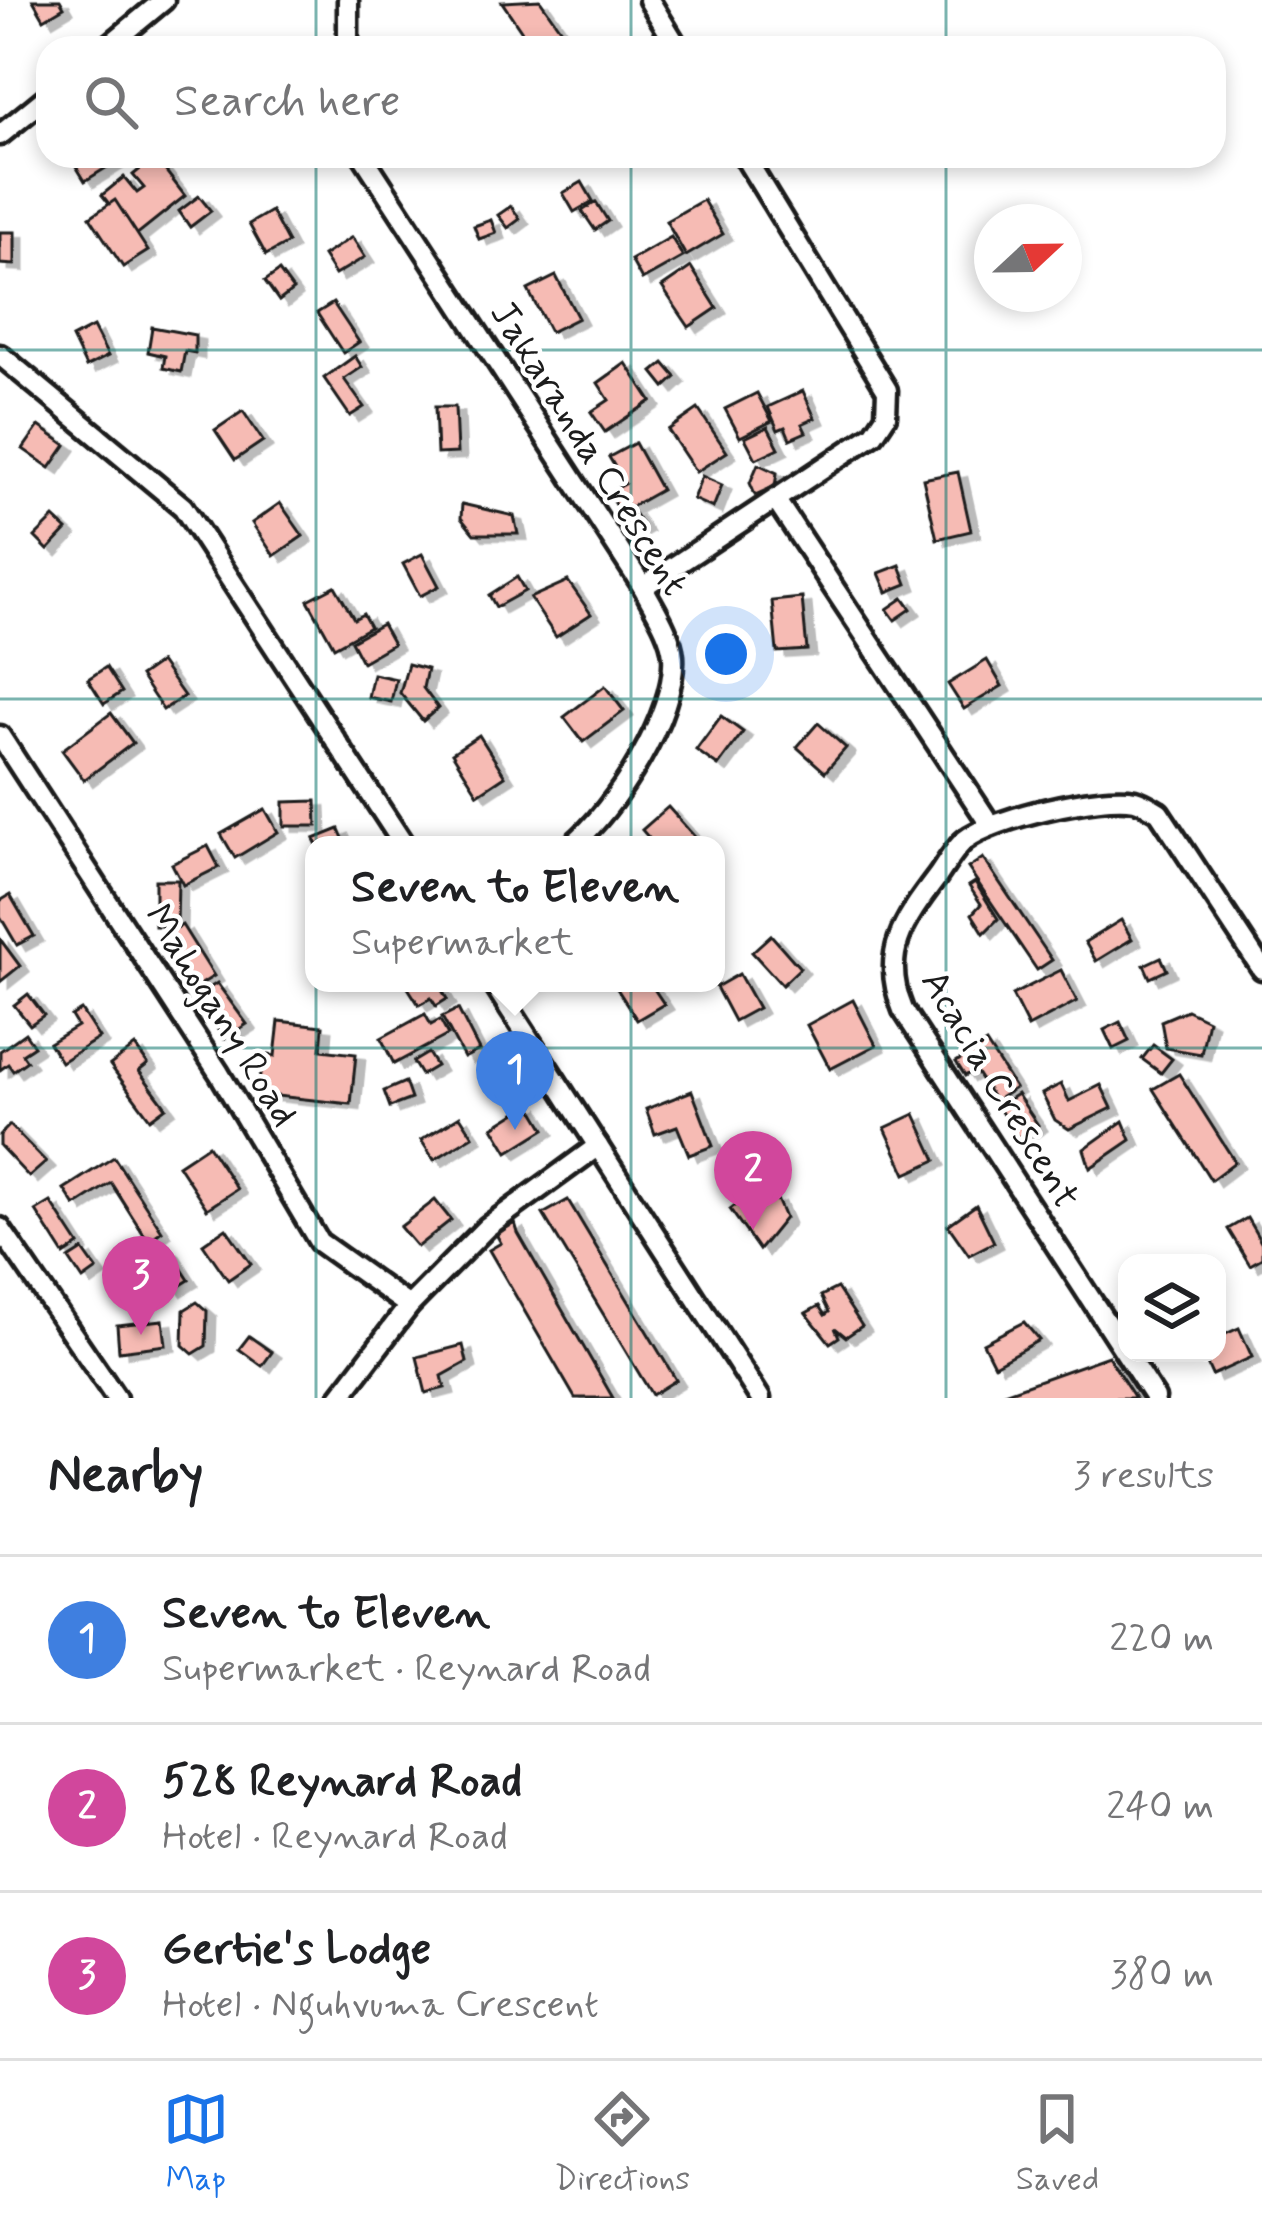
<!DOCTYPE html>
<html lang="en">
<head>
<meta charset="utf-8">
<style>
	body { margin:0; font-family:Mynerve,sans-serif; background:#f2f2f2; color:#202124 }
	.controls { position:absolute; right:36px; bottom:36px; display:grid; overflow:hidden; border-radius:24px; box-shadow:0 6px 18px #0003 }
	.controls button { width:108px; height:108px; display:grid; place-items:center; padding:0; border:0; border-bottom:3px solid #e0e0e0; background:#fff; color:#202124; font:60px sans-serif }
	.compass { position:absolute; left:974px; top:204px; width:108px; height:108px; border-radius:50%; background:#fff; box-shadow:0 6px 18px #0003; rotate:68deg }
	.you { position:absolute; left:726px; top:654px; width:42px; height:42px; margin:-30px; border:9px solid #fff; border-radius:50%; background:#1a73e8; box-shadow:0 0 0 18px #1a73e833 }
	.badge { display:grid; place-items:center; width:78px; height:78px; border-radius:50%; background:#1a73e8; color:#fff; font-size:39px; font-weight:700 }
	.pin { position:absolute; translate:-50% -99px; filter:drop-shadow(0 3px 6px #0008) }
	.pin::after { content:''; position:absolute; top:63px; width:42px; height:36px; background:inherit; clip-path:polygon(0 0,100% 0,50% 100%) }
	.popup { position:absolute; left:305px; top:836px; width:420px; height:156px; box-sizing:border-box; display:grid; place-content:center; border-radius:24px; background:#fff; filter:drop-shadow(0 3px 9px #0005); font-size:39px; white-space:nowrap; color:#757577 }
	.popup b { font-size:45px; color:#202124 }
	.popup::after { content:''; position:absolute; left:50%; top:100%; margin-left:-24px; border:24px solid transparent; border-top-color:#fff }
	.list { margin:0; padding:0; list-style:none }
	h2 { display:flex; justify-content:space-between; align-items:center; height:156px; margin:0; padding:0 48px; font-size:51px }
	h2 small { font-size:39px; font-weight:400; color:#757577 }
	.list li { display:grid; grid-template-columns:78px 1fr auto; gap:36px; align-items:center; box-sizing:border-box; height:168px; padding:0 48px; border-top:3px solid #e0e0e0 }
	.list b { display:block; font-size:45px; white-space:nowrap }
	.list p { margin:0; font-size:39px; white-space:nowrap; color:#757577 }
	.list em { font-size:39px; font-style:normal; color:#757577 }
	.icon { flex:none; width:66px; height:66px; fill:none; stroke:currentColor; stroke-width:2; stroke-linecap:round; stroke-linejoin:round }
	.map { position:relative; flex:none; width:1262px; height:1398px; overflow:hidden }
	.search { position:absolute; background:#fff; box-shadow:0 6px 18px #0003; left:36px; right:36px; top:36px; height:132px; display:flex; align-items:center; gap:30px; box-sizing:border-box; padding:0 42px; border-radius:36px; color:#757577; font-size:45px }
	.sheet { height:660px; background:#fff }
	nav { display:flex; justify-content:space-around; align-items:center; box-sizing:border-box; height:168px; border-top:3px solid #e0e0e0; background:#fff; font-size:33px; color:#757577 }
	nav a { display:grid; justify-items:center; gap:6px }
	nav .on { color:#1a73e8 }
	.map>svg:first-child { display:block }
</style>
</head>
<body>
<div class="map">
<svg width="1262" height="1398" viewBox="0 0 1262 1398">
	<defs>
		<filter id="shadow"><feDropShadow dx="9" dy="5.5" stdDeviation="0" flood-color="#0004"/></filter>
	</defs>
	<rect width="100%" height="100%" fill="#fff"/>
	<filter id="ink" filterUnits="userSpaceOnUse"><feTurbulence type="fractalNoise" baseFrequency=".00833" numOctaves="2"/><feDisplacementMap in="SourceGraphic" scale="24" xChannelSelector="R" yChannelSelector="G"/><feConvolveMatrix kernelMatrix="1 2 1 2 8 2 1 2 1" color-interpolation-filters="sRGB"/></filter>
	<g filter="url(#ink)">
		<g fill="#f6bbb4" stroke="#1c1c1c" stroke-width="3" filter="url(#shadow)">
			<path d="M33,0H60L64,7L44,19Z"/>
			<path d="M540,0L566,37L550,48H533L502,2Z"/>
			<path d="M75,156H125L85,181L71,158Z"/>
			<path d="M155,157L185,196L135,236L102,195L124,177L137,193L144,188L133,175Z"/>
			<path d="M582,182L593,201L574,212L563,193Z"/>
			<path d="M199,196L211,211L190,227L179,211Z"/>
			<path d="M115,200L148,251L123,267L90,217Z"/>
			<path d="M703,200L723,234L686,256L666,221Z"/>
			<path d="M596,202L608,221L595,230L582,211Z"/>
			<path d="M511,206L520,219L508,228L498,215Z"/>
			<path d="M271,211L288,243L266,255L249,224Z"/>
			<path d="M491,220L496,233L479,239L474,226Z"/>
			<path d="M0,232H15V265L0,264Z"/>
			<path d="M352,237L365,257L335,275L323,256Z"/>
			<path d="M671,237L683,257L642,280L631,260Z"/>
			<path d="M691,267L717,308L689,327L662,287Z"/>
			<path d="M279,271L293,290L279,301L265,281Z"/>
			<path d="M556,276L578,318L550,332L528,290Z"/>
			<path d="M333,303L359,342L343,353L317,313Z"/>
			<path d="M93,327L108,356L86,367L72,338Z"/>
			<path d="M152,327L195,335V353L185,351L181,372L163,368L165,356L148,352Z"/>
			<path d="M355,356L362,367L344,379L364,407L350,416L324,378Z"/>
			<path d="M626,363L651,401L605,432L591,412L609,400L598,383Z"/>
			<path d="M664,363L676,377L665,387L653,372Z"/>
			<path d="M803,391L815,418L802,424L806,432L790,439L785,427L778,430L768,407Z"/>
			<path d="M757,393L772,421L740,437L725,409Z"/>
			<path d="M435,407H455L457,453L437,454Z"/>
			<path d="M698,409L727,452L696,472L668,430Z"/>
			<path d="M243,411L263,441L235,460L215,430Z"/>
			<path d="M39,426L66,445L50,468L23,449Z"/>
			<path d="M768,427L779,448L756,459L745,438Z"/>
			<path d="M635,443L661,490L620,513L608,493L625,484L609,457Z"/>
			<path d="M758,464L777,473L775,486L755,495L750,483Z"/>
			<path d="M958,472L971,531L937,539L923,479Z"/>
			<path d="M702,476L722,485L713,508L693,499Z"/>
			<path d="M280,503L303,536L274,556L252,523Z"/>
			<path d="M462,504L514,516L518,534H474L461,518Z"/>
			<path d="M632,510L643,526L624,537L614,521Z"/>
			<path d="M54,518L67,530L48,550L35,537Z"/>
			<path d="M422,554L439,586L420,596L403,564Z"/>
			<path d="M900,565L907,584L887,592L879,573Z"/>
			<path d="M517,577L525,591L496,607L489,595Z"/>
			<path d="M568,581L591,614L556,637L530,598Z"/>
			<path d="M335,586L354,619L363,614L370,627L334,647L308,600Z"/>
			<path d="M802,598L807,650L777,652L772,601Z"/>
			<path d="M903,598L911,609L895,620L887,609Z"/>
			<path d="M382,624L393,644L362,662L351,641Z"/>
			<path d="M987,660L1002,686L964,709L948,684Z"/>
			<path d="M160,662L184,696L163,710L140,676Z"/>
			<path d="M408,664L427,669L423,688L438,708L423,721L400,693Z"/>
			<path d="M106,667L122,692L104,704L88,679Z"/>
			<path d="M373,674L396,679L391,702L368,697Z"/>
			<path d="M605,686L624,711L583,742L564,717Z"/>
			<path d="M111,713L133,743L84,780L62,750Z"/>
			<path d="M721,716L743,732L718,766L696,750Z"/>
			<path d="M818,723L846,748L825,772L797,747Z"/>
			<path d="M479,735L505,776L478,794L452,753Z"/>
			<path d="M316,801L317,826H284V802Z"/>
			<path d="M668,807L702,845H655L642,830Z"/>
			<path d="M265,809L278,832L235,858L221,834Z"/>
			<path d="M339,829L346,845H317L314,839Z"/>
			<path d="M208,846L219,867L183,885L172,864Z"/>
			<path d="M983,858L1052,960L1037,970L968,868Z"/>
			<path d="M155,880H178L177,926H155Z"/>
			<path d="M975,882L998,919L984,933L972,914L981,904L969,886Z"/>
			<path d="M10,895L34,936L17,945L0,916V901Z"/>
			<path d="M1121,920L1132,939L1096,961L1085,942Z"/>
			<path d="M182,925L214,976L192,990L160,939Z"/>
			<path d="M771,935L800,968L782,985L752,952Z"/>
			<path d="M0,939L20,966L0,982Z"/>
			<path d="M1161,957L1167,970L1150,978L1144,965Z"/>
			<path d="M1061,970L1077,1001L1028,1027L1012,995Z"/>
			<path d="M739,974L758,1008L734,1021L716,987Z"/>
			<path d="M217,983L247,1024L224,1039L196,997Z"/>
			<path d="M405,983H438L447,999L436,1006L431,998L419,1005Z"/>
			<path d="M650,983L664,1004L637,1020L614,984Z"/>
			<path d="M28,994L44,1015L30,1025L14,1005Z"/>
			<path d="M853,1000L876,1045L830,1069L807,1025Z"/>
			<path d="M458,1009L479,1050L464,1058L442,1017Z"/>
			<path d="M81,1010L99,1038L61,1062L49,1043L77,1026L71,1016Z"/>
			<path d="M1187,1010L1208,1020L1201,1054L1166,1048L1161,1021Z"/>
			<path d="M425,1014L431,1025L440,1020L448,1035L394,1064L381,1038Z"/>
			<path d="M279,1021L323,1026L321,1050L356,1054L351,1104L258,1094L262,1054L275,1056Z"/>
			<path d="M1120,1022L1129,1041L1113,1049L1104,1030Z"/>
			<path d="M25,1033L34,1046L22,1054L27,1061L13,1071L8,1064L0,1070V1051Z"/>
			<path d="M986,1043L1015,1088L995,1101L975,1070L965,1076L956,1062Z"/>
			<path d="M1153,1045L1172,1059L1161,1073L1142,1059Z"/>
			<path d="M135,1046L148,1064L139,1071L166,1107L150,1119L110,1065Z"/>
			<path d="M428,1053L436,1066L421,1075L413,1062Z"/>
			<path d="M502,1062L517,1085L503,1095L487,1073Z"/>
			<path d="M1179,1074L1235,1162L1211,1180L1153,1089Z"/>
			<path d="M405,1082L411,1099L390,1107L384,1091Z"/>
			<path d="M1061,1084L1069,1101L1101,1085L1112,1108L1069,1129L1055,1120L1042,1094Z"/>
			<path d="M692,1091L713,1146L689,1155L677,1126L655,1134L646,1109Z"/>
			<path d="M1017,1094L1038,1125L1018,1138L998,1107Z"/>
			<path d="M530,1104L545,1129L508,1152L493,1127Z"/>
			<path d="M915,1114L936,1160L906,1174L885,1128Z"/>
			<path d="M460,1116L473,1136L434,1160L421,1140Z"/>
			<path d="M1123,1121L1131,1140L1090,1168L1084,1149Z"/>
			<path d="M10,1125L46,1162L29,1177L0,1146V1135Z"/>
			<path d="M208,1145L237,1189L207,1209L178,1165Z"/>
			<path d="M114,1157L162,1231L148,1241L111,1183L75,1206L64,1189Z"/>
			<path d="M776,1197L785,1218L759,1250L730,1209L742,1200L756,1206Z"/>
			<path d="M435,1200L451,1220L417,1247L400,1227Z"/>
			<path d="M568,1200L676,1380L652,1395L543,1214Z"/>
			<path d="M51,1202L79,1245L64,1255L36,1211Z"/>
			<path d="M976,1205L994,1242L969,1255L948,1225Z"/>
			<path d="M1247,1218L1262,1244V1258L1250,1265L1228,1229Z"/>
			<path d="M515,1223L518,1233L613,1398H575L489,1250L501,1243L496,1234Z"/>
			<path d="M226,1228L251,1264L228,1280L203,1244Z"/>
			<path d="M169,1249L189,1280L173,1290L153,1260Z"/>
			<path d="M83,1250L97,1270L83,1280L69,1259Z"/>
			<path d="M837,1288L862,1326L846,1337L835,1328L839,1337L830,1343L806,1313L819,1306L825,1315L829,1312L821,1296Z"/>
			<path d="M197,1302L207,1311L206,1346L193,1354L183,1345L184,1310Z"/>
			<path d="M163,1320L166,1345L119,1351L117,1325Z"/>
			<path d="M1024,1322L1039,1340L994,1365L983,1343Z"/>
			<path d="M1239,1328L1252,1357L1212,1375L1202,1353H1217V1338Z"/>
			<path d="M249,1336L272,1352L262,1366L239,1349Z"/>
			<path d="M463,1345L467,1362L442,1376L445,1388L426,1393L417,1357Z"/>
			<path d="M1108,1356L1135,1398H998V1395Z"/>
		</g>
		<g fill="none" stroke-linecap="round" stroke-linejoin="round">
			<g stroke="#1c1c1c" stroke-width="27">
				<g id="minor">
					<path d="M348,0V48"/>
					<path d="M649,0L678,48"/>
					<path d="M106,48L164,0"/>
					<path d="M0,135L48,96"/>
					<path d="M363,156L643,587C653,607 671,633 673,656C677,713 615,810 572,845"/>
					<path d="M0,355L183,507L404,845"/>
					<path d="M777,502L991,826"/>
					<path d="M643,587L874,434L886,416L887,390L744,156"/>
					<path d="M0,736L219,1073L319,1242L409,1306"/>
					<path d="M493,983L760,1398"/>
					<path d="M0,1228L116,1398"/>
					<path d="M339,1398L409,1306L487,1227L598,1146"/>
					<path d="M1155,1398L903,1010C880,954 903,922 937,877C945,866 954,849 965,840C993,818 1100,793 1135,800C1143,802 1152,808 1159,812L1262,969"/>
				</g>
			</g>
			<use href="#minor" stroke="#fff" stroke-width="18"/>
		</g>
	</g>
	<path fill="none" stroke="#0f766e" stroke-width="3" stroke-opacity="0.55" d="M316,0V48M631,0V48M946,0V48M316,156V1398M631,156V1398M946,156V1398M0,350H1262M0,699H1262M0,1048H1262"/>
	<g text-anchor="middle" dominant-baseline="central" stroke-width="9" stroke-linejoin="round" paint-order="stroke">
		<g font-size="39" fill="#1c1c1c" stroke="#fff">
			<text transform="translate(588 449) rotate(58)">Jakaranda Crescent</text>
			<text transform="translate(220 1016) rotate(58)">Mahogany Road</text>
			<text transform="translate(999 1090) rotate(59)">Acacia Crescent</text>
		</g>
	</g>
</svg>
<div class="controls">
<button><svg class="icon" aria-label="layers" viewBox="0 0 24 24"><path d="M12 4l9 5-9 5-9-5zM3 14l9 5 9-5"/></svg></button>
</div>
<svg class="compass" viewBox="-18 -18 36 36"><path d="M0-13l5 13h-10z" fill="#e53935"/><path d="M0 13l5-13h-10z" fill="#757577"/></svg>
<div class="you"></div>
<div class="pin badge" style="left:515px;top:1130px;background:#3f7fe0">1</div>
<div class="popup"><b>Seven to Eleven</b>Supermarket</div>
<div class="pin badge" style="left:753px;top:1230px;background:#d1479c">2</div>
<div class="pin badge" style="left:141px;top:1335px;background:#d1479c">3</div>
<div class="search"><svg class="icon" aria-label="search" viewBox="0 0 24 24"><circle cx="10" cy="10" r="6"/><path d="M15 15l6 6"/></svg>Search here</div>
</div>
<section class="sheet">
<h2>Nearby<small>3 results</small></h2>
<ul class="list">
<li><span class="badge" style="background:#3f7fe0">1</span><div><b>Seven to Eleven</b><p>Supermarket · Reynard Road</p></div><em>220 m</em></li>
<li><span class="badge" style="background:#d1479c">2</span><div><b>528 Reynard Road</b><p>Hotel · Reynard Road</p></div><em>240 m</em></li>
<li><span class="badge" style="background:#d1479c">3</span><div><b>Gertie's Lodge</b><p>Hotel · Nguhvuma Crescent</p></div><em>380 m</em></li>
</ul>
</section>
<nav>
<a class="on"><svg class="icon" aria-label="map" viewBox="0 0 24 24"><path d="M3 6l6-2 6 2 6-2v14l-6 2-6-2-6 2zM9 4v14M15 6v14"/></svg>Map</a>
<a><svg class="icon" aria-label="directions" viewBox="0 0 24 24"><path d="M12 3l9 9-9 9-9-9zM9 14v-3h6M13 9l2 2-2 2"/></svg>Directions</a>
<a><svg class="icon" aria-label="saved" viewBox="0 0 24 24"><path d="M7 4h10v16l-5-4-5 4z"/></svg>Saved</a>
</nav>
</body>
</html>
